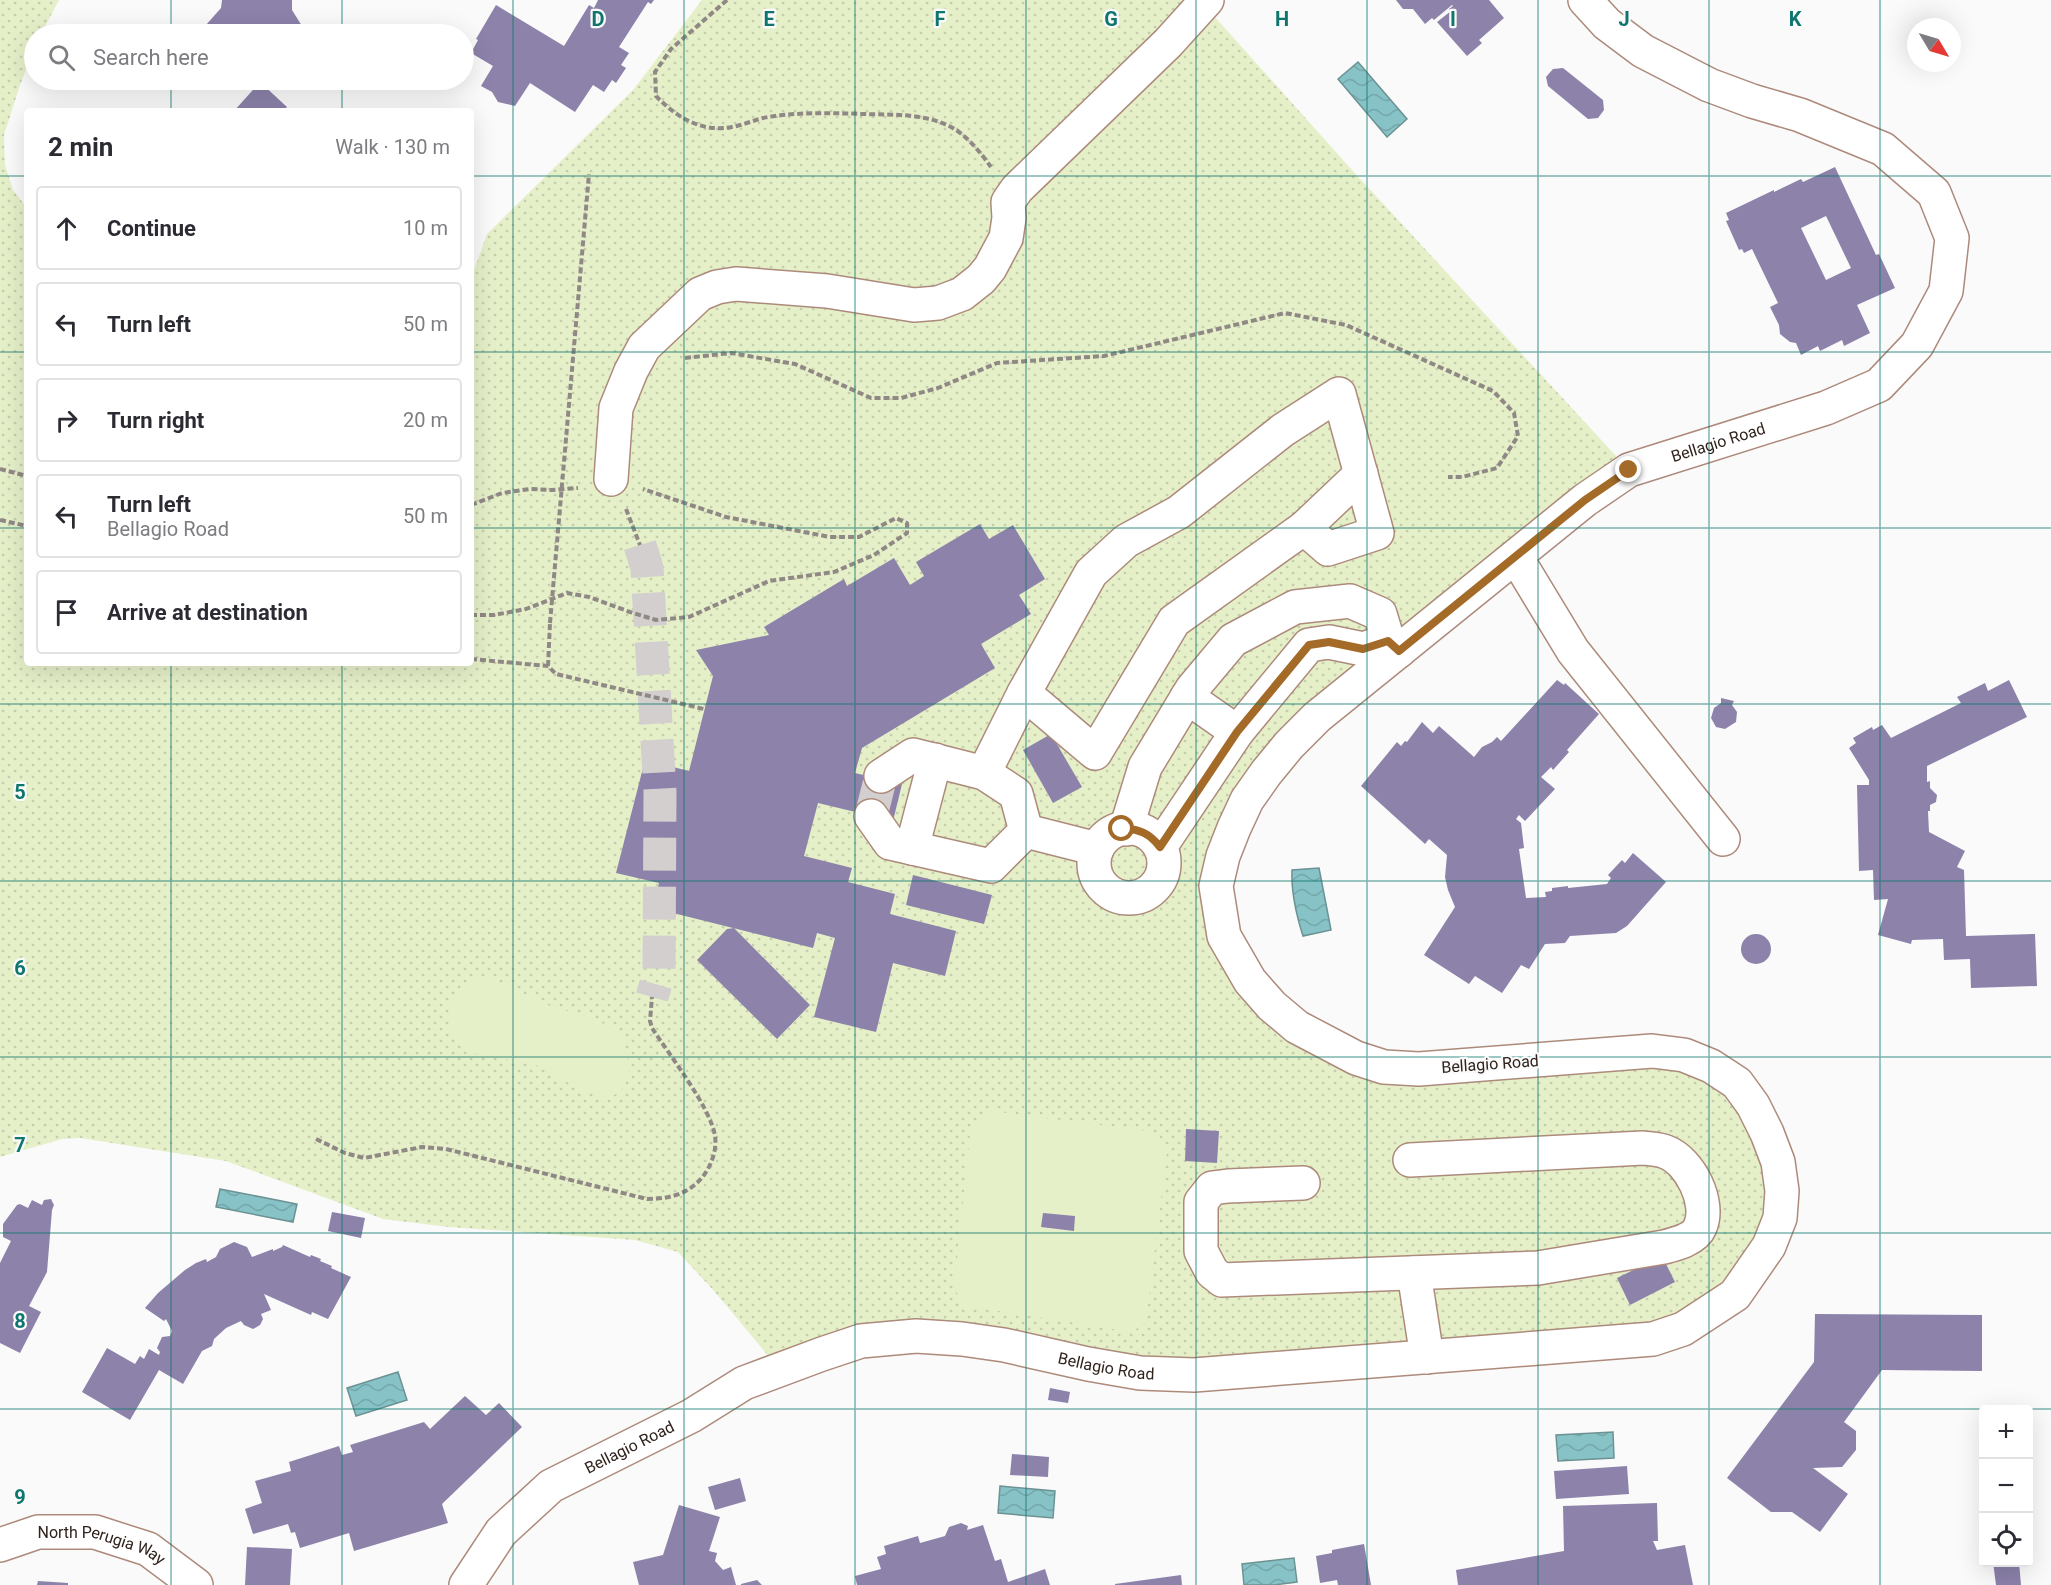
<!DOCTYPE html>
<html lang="en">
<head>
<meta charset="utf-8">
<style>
	body { margin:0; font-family:Roboto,sans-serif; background:#f7f7f7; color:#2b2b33 }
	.controls { position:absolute; right:18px; bottom:18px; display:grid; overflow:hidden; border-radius:6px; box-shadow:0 6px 24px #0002 }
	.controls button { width:54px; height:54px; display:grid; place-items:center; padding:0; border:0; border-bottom:2px solid #e1e1e2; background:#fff; color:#2b2b33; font:30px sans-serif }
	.compass { position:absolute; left:1907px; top:18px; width:54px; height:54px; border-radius:50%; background:#fff; box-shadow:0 6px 24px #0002; rotate:128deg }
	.stop { position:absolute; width:18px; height:18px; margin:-14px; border:4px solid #a36a28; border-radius:50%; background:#fff }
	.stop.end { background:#a36a28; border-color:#fff; box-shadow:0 2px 6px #0008 }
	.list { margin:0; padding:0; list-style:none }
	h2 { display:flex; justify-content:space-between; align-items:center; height:78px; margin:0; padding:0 24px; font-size:26px }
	h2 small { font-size:20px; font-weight:400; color:#7c7c81 }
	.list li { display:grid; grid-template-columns:39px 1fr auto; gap:18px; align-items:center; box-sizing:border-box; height:84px; margin:0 12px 12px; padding:0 12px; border:2px solid #e1e1e2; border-radius:6px }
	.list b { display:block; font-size:22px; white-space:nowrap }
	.list p { margin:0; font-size:20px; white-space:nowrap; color:#7c7c81 }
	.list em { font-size:20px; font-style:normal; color:#7c7c81 }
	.icon { flex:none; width:33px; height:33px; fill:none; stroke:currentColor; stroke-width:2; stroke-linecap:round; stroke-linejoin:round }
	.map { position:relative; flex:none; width:2051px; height:1585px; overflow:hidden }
	.search { position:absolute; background:#fff; box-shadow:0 6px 24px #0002; left:24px; top:24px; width:450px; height:66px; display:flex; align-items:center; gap:15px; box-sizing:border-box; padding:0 21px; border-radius:33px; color:#7c7c81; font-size:22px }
	.panel { position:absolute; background:#fff; box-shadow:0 6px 24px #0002; left:24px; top:108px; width:450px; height:558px; border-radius:6px }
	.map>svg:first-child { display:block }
</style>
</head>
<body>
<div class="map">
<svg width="2051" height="1585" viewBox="0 0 2051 1585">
	<defs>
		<pattern id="green-dots" width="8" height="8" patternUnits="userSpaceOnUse" patternTransform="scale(1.5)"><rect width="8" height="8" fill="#e5f0c9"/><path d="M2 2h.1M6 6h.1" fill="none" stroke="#c5ceac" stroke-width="1.8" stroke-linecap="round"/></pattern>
		<pattern id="water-waves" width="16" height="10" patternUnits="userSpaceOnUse" patternTransform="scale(1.5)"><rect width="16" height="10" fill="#86c2c6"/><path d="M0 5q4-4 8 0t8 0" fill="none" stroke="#74a6aa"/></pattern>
	</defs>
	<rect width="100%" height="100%" fill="#fafafa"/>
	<path fill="url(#green-dots)" d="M0,0H59L41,34H34V49L20,85L4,135L5,165L13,190L27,208V663H471V273H473L487,234L633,90L702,0H1223L1214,16L1352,170L1629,470L1350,692L1223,856L1250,981L1356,1058L1684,1055L1767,1133L1769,1246L1683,1329L1252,1370L962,1339L780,1370L715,1292L678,1252L635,1240L449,1227L383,1219L226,1161L80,1138L62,1139L0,1157Z"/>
	<g fill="#e5f0c9">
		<path d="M480,976C500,980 519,992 538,1001C563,1013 602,1014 620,1037C627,1046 629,1062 628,1072C622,1122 567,1081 545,1069C516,1053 454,1066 449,1025C447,1014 449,1004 455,994C461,985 469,978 480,976Z"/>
		<path d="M991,1111L1148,1131L1167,1152L1146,1322L1132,1332L967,1306L954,1289L971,1125Z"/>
	</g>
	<g fill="url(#water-waves)" stroke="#6c9293" stroke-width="1.5">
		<path d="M1358,62L1407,119L1387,137L1338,79Z"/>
		<path d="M1319,868L1331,930L1303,936C1296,914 1291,892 1292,870Z"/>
		<path d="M220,1189L297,1204L293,1222L216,1207Z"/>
		<path d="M398,1372L407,1400L356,1416L347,1388Z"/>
		<path d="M1613,1432L1614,1458L1558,1461L1556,1435Z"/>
		<path d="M1000,1486L1055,1491L1053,1518L998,1513Z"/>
		<path d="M1294,1558L1297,1582L1274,1585H1244L1242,1564Z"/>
	</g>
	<g fill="#8c82aa" fill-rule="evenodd">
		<path d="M222,0H292V10L307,34H254L251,30L233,29L228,34H198L221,8Z"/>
		<path d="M598,0H654L651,4L648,2L619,47L629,53L621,65L626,68L616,83L612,80L604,92L593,85L575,112L530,83L515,106L498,102L492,92L481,86L493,66L471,53L478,40L476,39L496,5L564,46L589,5L594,8Z"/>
		<path d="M1396,0H1489L1504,18L1479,40L1482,43L1467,56L1437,22L1451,11L1449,9L1453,6L1452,5L1434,20L1432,18L1425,24L1413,9H1403Z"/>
		<path d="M1563,68L1603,100L1604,110L1598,118L1588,119L1548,86L1546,77L1553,69Z"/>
		<path d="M277,80H291L281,86Z"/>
		<path d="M260,82L287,107L283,111H234Z"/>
		<path d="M1835,167L1876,255L1879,254L1895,288L1857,305L1870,333L1844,346L1842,340L1820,351L1818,346L1801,355L1796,343L1790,342L1780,334L1779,325L1770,307L1778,303L1752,249L1744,253L1742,249L1739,250L1726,221L1729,220L1726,213L1774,190V192L1801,179L1803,182ZM1826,216L1851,268L1826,280L1801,228Z"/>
		<path d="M980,524L989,539L1013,525L1045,579L1019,595L1031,614L981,644L995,668L862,748L855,773L902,784L893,821L818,803L804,856L852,868L848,882L895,894L890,914L956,931L945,976L893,963L876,1032L814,1017L835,938L817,933L813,948L653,908L659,883L616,873L645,760L689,771L713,676L696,650L769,635L764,627L844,579L847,586L894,558L910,585L924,576L916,562Z"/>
		<path d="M1557,680L1564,685L1565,683L1599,714L1567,750L1569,752L1553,770L1551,767L1541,777L1555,789L1525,821L1519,815L1516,819L1521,823L1524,848L1519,849L1526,898L1546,897L1545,892L1552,891V888L1568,886V888L1607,884L1611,878L1608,875L1622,860L1625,863L1633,853L1666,882L1627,926L1616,933L1570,936L1565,943L1545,944L1529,969L1521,965L1502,993L1475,976L1469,984L1424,955L1455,907L1448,890L1445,877L1447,855L1429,839L1425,844L1361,786L1397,742L1401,746L1405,741L1407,742L1422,722L1433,733L1439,726L1474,757L1482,747L1492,742L1497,737L1501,741Z"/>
		<path d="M2009,680L2027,717L1927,766V782L1930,781V788L1937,795L1936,802L1930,805V811H1928L1929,832L1965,851L1957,867L1964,870L1966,936L2035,934L2037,986L1971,988L1970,959L1944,960L1943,939L1912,940L1911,944L1878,935L1888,899L1874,900L1873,870L1859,871L1857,785H1869V780L1849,748L1856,743L1853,738L1872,727L1873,730L1882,725L1891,738L1961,703L1957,697L1985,683L1988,691Z"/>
		<path d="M1721,698L1734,701L1732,705L1737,712L1736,722L1725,729L1716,727L1711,718L1714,708L1721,703Z"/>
		<path d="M1051,734L1082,787L1053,803L1023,750Z"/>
		<path d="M913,875L992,895L984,924L906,905Z"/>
		<path d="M734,928L810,1005L777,1039L697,960L727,929Z"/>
		<circle cx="1756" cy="949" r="15"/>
		<path d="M1186,1129L1219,1131L1217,1163L1185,1161Z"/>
		<path d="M51,1199L54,1205L52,1210L47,1272L29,1306L41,1312L20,1353L0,1343V1263L11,1241L3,1237V1224L17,1205L20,1204L28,1208L32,1200L42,1205L44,1200Z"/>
		<path d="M332,1212L365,1218L361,1238L328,1231Z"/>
		<path d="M1043,1213L1075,1216L1074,1231L1041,1227Z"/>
		<path d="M234,1242L247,1247L252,1257L273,1249V1251L282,1247L283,1245L310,1257L311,1255L321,1259L320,1261L332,1266L331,1268L351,1277L328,1319L312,1312L311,1315L264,1294L271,1310L261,1314L263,1319L260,1325L253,1329L244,1325L241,1321L226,1328L214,1339L212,1346L202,1351L183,1384L159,1370L130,1420L82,1392L107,1348L135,1364L140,1356L144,1359L149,1349L159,1355L160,1352L157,1348L162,1337L170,1336L172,1331L166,1319L164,1321L145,1308L158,1293L185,1270L196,1263L206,1259L207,1262L216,1257L220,1249Z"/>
		<path d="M1662,1256L1675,1282L1630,1305L1617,1278Z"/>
		<path d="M1815,1314L1982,1315V1371L1882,1370L1844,1422L1856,1431V1450L1842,1467L1813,1468L1848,1494L1820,1532L1792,1512H1771L1727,1478L1814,1362Z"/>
		<path d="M1050,1388L1070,1392L1068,1403L1048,1400Z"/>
		<path d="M465,1396L486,1415L499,1403L522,1427L442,1504L448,1523L354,1551L349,1533L300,1548L295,1532L291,1533L288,1524L253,1534L245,1509L262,1503L255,1481L291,1471L289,1462L339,1446L342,1455L353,1452L350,1445L424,1422L430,1429Z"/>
		<path d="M1012,1454L1049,1457L1048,1477L1010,1475Z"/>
		<path d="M1627,1466L1629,1494L1556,1499L1554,1471Z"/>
		<path d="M740,1478L746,1501L715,1510L708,1487Z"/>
		<path d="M1657,1503L1658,1541H1653L1657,1550L1685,1545L1693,1585H1458L1456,1570L1564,1551L1563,1506Z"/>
		<path d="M679,1505L720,1517L709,1551L717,1553L715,1561L723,1570L731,1567L736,1585H639L633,1562L663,1555Z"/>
		<path d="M961,1523L968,1526L967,1530L983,1525L995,1561L1001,1559L1008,1582L1045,1569L1050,1585H857L855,1576L881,1569L877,1557L886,1554L884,1546L918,1536L920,1543L945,1536L949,1527Z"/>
		<path d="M1364,1544L1371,1585H1338L1337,1580L1320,1583L1316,1556L1332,1553V1550Z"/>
		<path d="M247,1547L292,1549L290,1585H245Z"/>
		<path d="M1993,1562H2019L2021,1585H1996Z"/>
		<path d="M1181,1575L1182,1585H1115V1584Z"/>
		<path d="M757,1580L762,1585H741V1584Z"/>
		<path d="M38,1581L68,1583V1585H37Z"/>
	</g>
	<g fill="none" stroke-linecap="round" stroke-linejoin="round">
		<g stroke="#d2cfce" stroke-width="33" stroke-dasharray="33 16" stroke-linecap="butt">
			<path d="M640,545L647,568L660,792L659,973L652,997"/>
			<path d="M871,816L881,776"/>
		</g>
		<g stroke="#ad8a7b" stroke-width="36">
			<g id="minor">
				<path d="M611,479L616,408L631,371L644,347L700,294L717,287L736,284L827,291L914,305L938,303L962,294L981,279L990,268L1006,238L1009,218L1008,202L1017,189L1168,43L1207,0"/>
				<path d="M1516,557L1573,651L1723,839"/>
				<path d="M1024,693L1095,753L1174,621L1304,528L1361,474"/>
				<path d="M1187,697L1237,732"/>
				<path d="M984,773L1024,693L1091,573L1126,541L1179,512L1283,430L1339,394L1377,533L1328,549L1304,528"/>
				<path d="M871,816L890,843L991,866L1026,831L1016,794L984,773L913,755L881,776"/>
				<circle cx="1129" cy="863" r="35"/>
				<path d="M1126,829L1145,767L1192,689L1233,640L1295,607L1350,601L1380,614L1388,641L1399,651"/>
				<path d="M1026,831L1097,849"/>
				<path d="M1160,847L1237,732L1309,645L1329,642L1363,649L1388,641"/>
				<path d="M912,848L935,760"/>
				<path d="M1303,1183L1228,1186L1212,1188L1201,1202V1251L1212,1272L1222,1280L1538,1268L1664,1247C1676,1244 1695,1239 1700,1227C1711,1203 1690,1161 1666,1152C1659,1149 1650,1149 1643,1148L1410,1160"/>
				<path d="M1414,1273L1427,1357"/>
				<path id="s1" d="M0,1545L38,1532H95L148,1549L196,1585"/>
				<path id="s2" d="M466,1585L501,1532L551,1486L691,1416L744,1383L822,1354L861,1341L916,1336L962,1339L1004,1345L1088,1364L1140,1373L1194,1375L1653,1339L1683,1329L1735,1295L1769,1246L1780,1218L1782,1191L1778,1162L1767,1133L1753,1105L1737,1083L1711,1066L1684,1055L1652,1051L1419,1069L1384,1067L1356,1058L1297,1027L1272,1006L1250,981L1224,936L1216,886L1223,856L1234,828L1247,800L1266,773L1289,745L1317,717L1585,500L1629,470L1826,408L1879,385L1917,345L1946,291L1952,238L1934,193L1883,149L1800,115L1752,101L1709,85L1643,51L1607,24L1585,0"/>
			</g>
		</g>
		<g stroke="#908885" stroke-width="4" stroke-dasharray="6 3" stroke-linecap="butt">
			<path d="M727,0L671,49L655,72L656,96C676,117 702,133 732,127C744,125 756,119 768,117C799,112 832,113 864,114C892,115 922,113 949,126C966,134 980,152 991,167"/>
			<path d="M685,358L731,353L795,364L871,398H901L938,388L997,363L1104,356L1285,313L1346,325L1493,391L1514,413L1518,436L1497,468L1462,477H1448"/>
			<path d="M0,469L27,476"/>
			<path d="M471,505L502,493L530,489L552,490L578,488"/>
			<path d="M626,509L640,545"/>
			<path d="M0,520L27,526"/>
			<path d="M471,615H494L526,609L567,593L589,597L630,612L656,620L689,617L769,581L834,572L874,555L907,533V523L896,518L859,537H830L726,517L643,489"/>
			<path d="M471,659L548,666L556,674L704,709"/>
			<path d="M548,666L550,623"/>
			<path d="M316,1139L345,1153L364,1158L422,1147L446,1149L647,1199C669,1199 690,1194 704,1175C712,1164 717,1149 715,1136C711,1108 668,1053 652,1028L650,1021L652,997"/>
		</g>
		<use href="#minor" stroke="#fff" stroke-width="33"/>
		<path stroke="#908885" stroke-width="4" stroke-dasharray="6 3" stroke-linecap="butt" d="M550,623L589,174"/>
	</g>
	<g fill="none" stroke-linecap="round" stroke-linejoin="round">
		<path stroke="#a36a28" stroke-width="8" d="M1122,829C1139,828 1150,834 1160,847L1237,732L1309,645L1329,642L1363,649L1388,641L1399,651L1585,500L1629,470"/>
	</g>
	<path fill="none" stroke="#0f766e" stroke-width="1.5" stroke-opacity="0.55" d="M171,0V34M342,0V34M513,0V1585M684,0V1585M855,0V1585M1026,0V1585M1196,0V1585M1367,0V1585M1538,0V1585M1709,0V1585M1880,0V1585M171,80V111M342,80V111M0,176H27M471,176H2051M0,352H27M471,352H2051M0,528H27M471,528H2051M171,663V1585M342,663V1585M0,704H2051M0,881H2051M0,1057H2051M0,1233H2051M0,1409H2051"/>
	<g text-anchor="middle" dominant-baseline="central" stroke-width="4.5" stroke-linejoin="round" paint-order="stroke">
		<g font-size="16" fill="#30221c" stroke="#fafafa">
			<text stroke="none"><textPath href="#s2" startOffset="2919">Bellagio Road</textPath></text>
			<text transform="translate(1490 1064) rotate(-4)">Bellagio Road</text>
			<text stroke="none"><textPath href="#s2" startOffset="723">Bellagio Road</textPath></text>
			<text stroke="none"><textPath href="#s2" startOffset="219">Bellagio Road</textPath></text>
			<text stroke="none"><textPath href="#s1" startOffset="106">North Perugia Way</textPath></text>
		</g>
	</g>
	<g font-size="20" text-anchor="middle" font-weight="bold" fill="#0f766e" stroke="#fafafa" stroke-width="4.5" stroke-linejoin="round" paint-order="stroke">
		<text x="598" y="26">D</text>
		<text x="769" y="26">E</text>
		<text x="940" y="26">F</text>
		<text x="1111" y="26">G</text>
		<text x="1282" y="26">H</text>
		<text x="1453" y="26">I</text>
		<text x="1624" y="26">J</text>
		<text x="1795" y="26">K</text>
		<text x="20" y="799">5</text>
		<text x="20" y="975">6</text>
		<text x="20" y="1152">7</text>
		<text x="20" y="1328">8</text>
		<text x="20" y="1504">9</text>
	</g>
</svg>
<div class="controls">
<button>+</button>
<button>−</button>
<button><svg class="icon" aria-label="locate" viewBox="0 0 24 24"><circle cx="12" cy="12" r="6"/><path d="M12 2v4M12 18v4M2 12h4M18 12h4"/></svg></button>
</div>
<svg class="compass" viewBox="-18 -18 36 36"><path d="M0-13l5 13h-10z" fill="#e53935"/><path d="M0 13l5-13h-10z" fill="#7c7c81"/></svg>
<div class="stop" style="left:1122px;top:829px"></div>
<div class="stop end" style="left:1629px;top:470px"></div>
<div class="search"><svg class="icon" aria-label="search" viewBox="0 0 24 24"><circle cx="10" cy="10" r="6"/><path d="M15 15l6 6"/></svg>Search here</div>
<section class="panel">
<h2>2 min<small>Walk · 130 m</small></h2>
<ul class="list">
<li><svg class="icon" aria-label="ahead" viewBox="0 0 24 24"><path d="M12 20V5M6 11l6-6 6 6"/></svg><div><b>Continue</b></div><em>10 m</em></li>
<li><svg class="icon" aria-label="left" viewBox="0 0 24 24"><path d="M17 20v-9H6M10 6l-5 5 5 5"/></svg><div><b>Turn left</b></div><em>50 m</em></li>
<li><svg class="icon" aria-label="right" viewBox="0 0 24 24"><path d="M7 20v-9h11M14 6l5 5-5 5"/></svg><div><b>Turn right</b></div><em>20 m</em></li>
<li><svg class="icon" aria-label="left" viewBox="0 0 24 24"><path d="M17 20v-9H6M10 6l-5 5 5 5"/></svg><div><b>Turn left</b><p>Bellagio Road</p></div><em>50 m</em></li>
<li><svg class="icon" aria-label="arrive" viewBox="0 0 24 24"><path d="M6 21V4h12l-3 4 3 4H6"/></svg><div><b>Arrive at destination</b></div></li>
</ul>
</section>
</div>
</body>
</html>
